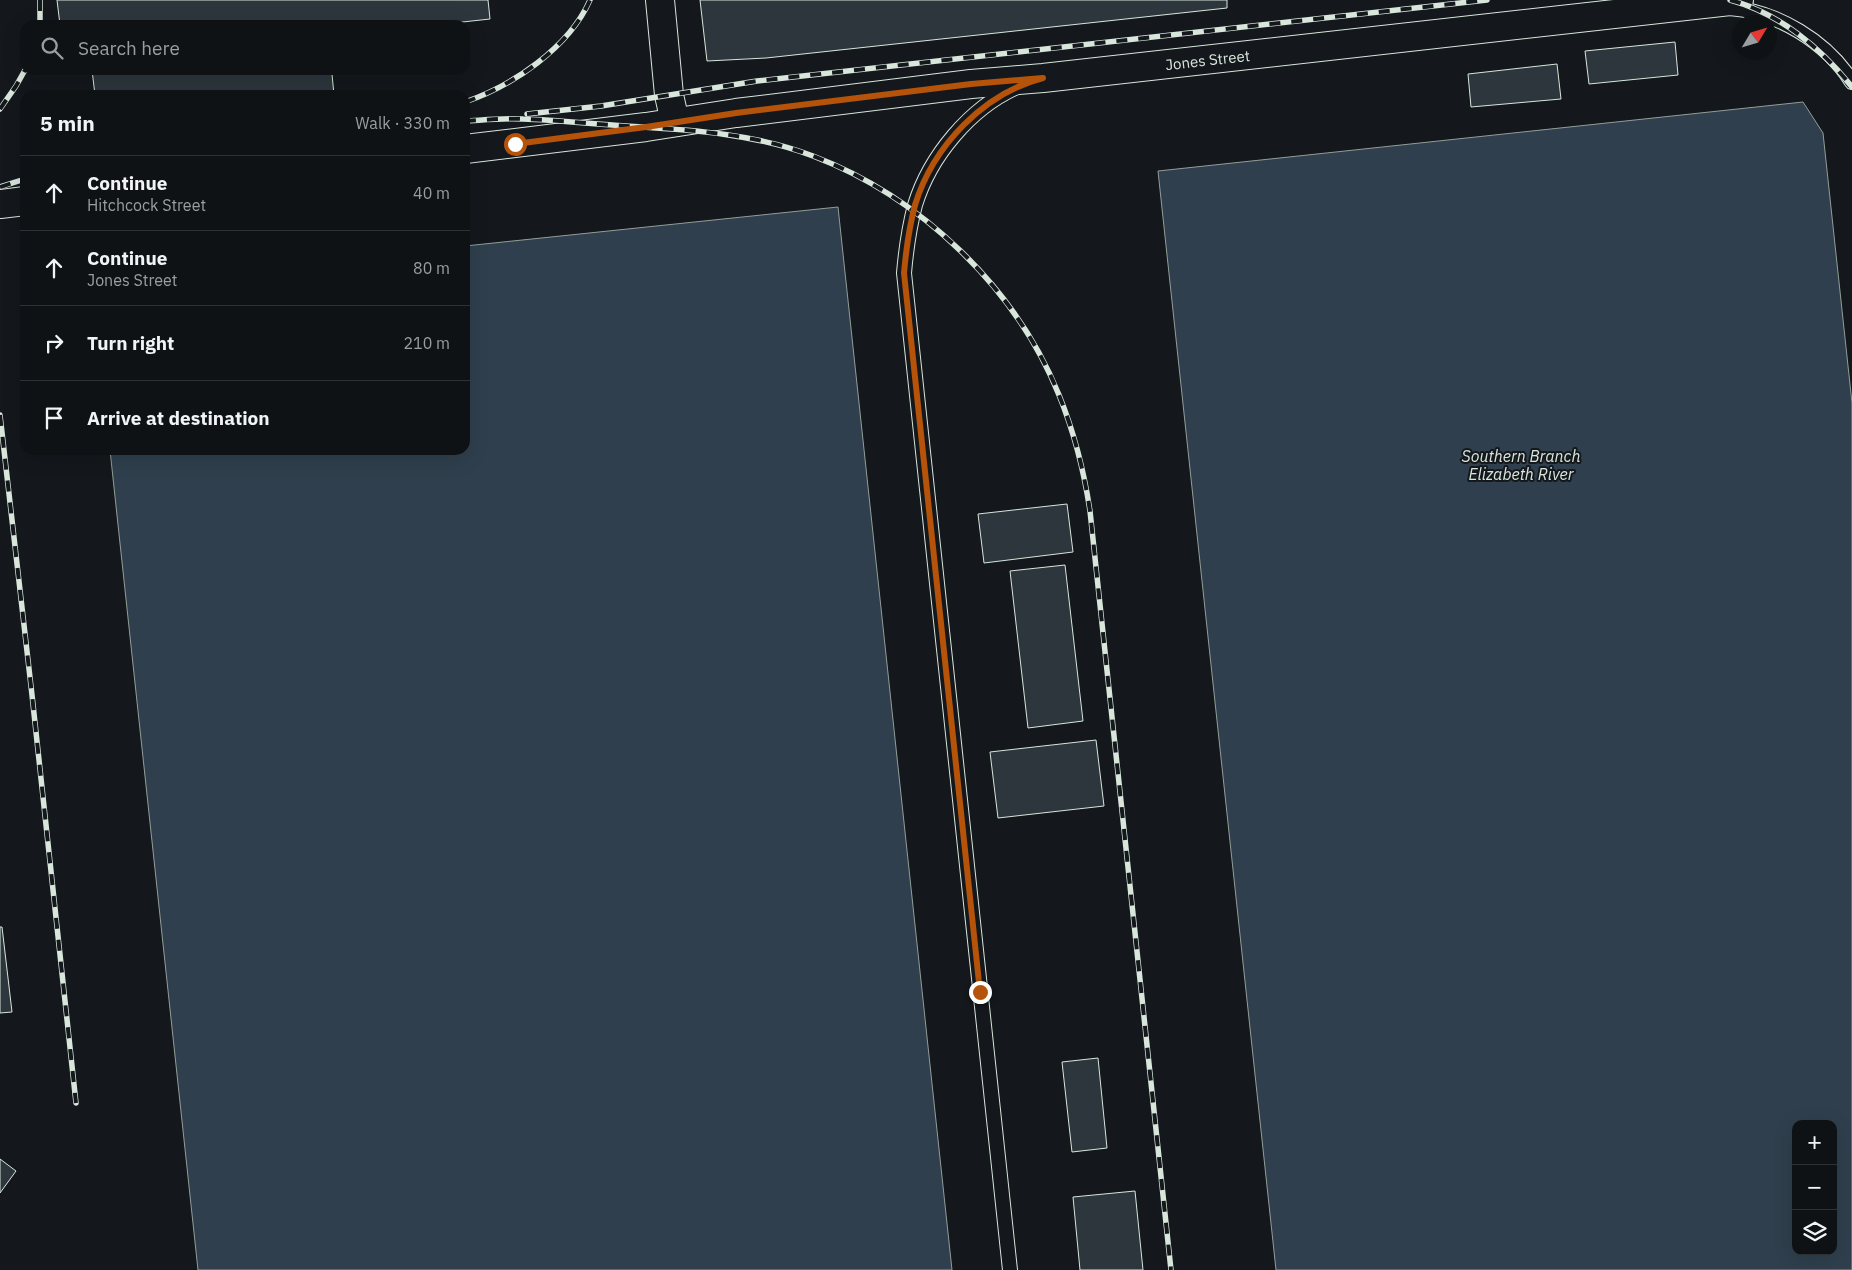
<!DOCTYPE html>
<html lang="en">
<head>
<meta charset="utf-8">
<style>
	body { margin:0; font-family:"IBM Plex Sans",sans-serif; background:#181b1e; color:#f1f3f6 }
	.controls { position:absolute; right:15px; bottom:15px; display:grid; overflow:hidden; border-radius:10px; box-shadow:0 5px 20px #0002 }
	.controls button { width:45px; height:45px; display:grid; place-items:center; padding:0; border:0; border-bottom:1px solid #2f3234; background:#0f1215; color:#f1f3f6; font:25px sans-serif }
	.compass { position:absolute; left:1732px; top:15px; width:45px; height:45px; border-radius:50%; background:#0f1215; box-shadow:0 5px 20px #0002; rotate:52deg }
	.stop { position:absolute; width:15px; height:15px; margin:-11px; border:4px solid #b45309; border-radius:50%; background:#fff }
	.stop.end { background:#b45309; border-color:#fff; box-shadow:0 1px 5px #0008 }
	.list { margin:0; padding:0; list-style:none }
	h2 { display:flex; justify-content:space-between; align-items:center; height:65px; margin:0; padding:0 20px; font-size:21px }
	h2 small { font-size:16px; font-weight:400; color:#9b9ea0 }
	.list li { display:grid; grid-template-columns:32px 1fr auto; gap:15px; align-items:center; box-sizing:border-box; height:75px; padding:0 20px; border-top:1px solid #2f3234 }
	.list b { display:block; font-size:19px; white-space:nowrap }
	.list p { margin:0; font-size:16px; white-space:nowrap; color:#9b9ea0 }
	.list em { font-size:16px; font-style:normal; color:#9b9ea0 }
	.icon { flex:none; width:28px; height:28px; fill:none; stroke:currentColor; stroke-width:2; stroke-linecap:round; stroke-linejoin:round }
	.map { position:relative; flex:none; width:1852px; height:1270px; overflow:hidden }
	.search { position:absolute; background:#0f1215; box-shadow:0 5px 20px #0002; left:20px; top:20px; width:450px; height:55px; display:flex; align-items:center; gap:12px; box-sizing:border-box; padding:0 18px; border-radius:15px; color:#9b9ea0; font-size:19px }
	.panel { position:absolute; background:#0f1215; box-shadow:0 5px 20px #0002; left:20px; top:90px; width:450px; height:365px; border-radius:15px }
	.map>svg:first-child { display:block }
</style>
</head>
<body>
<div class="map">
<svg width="1852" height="1270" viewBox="0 0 1852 1270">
	<rect width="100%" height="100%" fill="#14181c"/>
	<g fill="#2f3f4d" stroke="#939e99" fill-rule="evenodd">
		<path d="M1803,102L1823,133L1852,403V1270H1276L1158,171ZM1796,1124H1833V1251H1796Z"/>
		<path d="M838,207L952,1270H198L110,450H465V246Z"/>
	</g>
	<g fill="#2c363c" stroke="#d8e6dc">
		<path d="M57,0H488L490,19L435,25H60Z"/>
		<path d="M700,0H1227V8L766,58L707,61Z"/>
		<path d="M1675,42L1678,75L1589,84L1585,51Z"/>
		<path d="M1557,64L1561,99L1471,107L1468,74Z"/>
		<path d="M92,70H364L332,74L334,95H95Z"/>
		<path d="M1067,504L1073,552L984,563L978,514Z"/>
		<path d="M1065,565L1083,721L1028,728L1010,571Z"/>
		<path d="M1096,740L1104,806L998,818L990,752Z"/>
		<path d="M0,927H2L12,1012L0,1013Z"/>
		<path d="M1098,1058L1107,1148L1072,1152L1062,1062Z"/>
		<path d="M0,1159L16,1171L0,1193Z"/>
		<path d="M1135,1191L1143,1270H1080L1073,1197Z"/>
	</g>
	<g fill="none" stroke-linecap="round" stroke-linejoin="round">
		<g stroke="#d8e6dc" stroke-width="16">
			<g id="service">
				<path d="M1729,8C1777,11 1827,42 1852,82"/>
				<path d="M1010,1270L904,273C906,250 909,228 915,205C930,156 970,108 1017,87"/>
			</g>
		</g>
		<g stroke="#d8e6dc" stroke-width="30">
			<g id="minor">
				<path d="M660,0L669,95L675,122"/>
				<path id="s1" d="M465,149L646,127L736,113L971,84L1043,78L1739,0"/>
				<path d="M0,204L25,201"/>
			</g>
		</g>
		<use href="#service" stroke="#14181c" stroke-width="14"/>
		<use href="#minor" stroke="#14181c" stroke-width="28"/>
		<g stroke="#d8e6dc" stroke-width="5.5">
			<g id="rail">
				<path d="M40,0V25"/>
				<path d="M1730,0C1779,13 1821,48 1852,87"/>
				<path d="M465,102C512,86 569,48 590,0"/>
				<path d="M0,109L16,86L25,70"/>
				<path d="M527,114L601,106L757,81L1487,0"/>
				<path d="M465,121C484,120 504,118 523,119C557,120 592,124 626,126C690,130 753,133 813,156C921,197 1016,288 1059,395C1074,432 1084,471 1090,511L1171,1270"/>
				<path d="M0,187L25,179"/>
				<path d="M0,415L32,695L76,1103"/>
			</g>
		</g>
		<use href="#rail" stroke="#14181c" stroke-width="4" stroke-dasharray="11" stroke-linecap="butt"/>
	</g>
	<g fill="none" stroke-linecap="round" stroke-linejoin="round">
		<path stroke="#b45309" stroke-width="6" d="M515,144L646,127L736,113L971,84L1043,78C984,93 933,146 915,205C909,228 906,250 904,273L980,992"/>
	</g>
	<g text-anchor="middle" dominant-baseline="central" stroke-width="4" stroke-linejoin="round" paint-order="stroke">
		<g font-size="15" fill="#d8e6dc" stroke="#14181c">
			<text stroke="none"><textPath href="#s1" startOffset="748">Jones Street</textPath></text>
		</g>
		<g font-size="16" font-style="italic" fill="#d8e6dc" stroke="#14181c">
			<text x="1521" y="456">Southern Branch<tspan x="1521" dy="18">Elizabeth River</tspan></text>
		</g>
	</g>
</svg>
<div class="controls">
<button>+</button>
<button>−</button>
<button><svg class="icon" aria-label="layers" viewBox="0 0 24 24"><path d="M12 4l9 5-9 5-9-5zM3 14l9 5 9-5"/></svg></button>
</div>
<svg class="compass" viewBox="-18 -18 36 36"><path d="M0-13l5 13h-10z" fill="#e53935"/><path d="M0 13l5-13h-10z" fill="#9b9ea0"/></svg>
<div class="stop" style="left:515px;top:144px"></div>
<div class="stop end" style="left:980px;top:992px"></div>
<div class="search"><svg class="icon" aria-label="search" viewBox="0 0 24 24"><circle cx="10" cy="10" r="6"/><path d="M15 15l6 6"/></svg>Search here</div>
<section class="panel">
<h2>5 min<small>Walk · 330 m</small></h2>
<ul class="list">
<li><svg class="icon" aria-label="ahead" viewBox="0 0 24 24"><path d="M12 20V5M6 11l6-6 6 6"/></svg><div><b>Continue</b><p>Hitchcock Street</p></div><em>40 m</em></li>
<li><svg class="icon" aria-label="ahead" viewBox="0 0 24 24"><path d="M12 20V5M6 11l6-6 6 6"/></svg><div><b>Continue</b><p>Jones Street</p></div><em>80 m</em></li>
<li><svg class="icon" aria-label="right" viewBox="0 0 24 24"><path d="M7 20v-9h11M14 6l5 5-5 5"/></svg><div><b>Turn right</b></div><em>210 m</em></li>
<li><svg class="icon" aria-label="arrive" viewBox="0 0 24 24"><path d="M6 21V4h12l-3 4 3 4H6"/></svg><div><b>Arrive at destination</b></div></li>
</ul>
</section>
</div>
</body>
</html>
